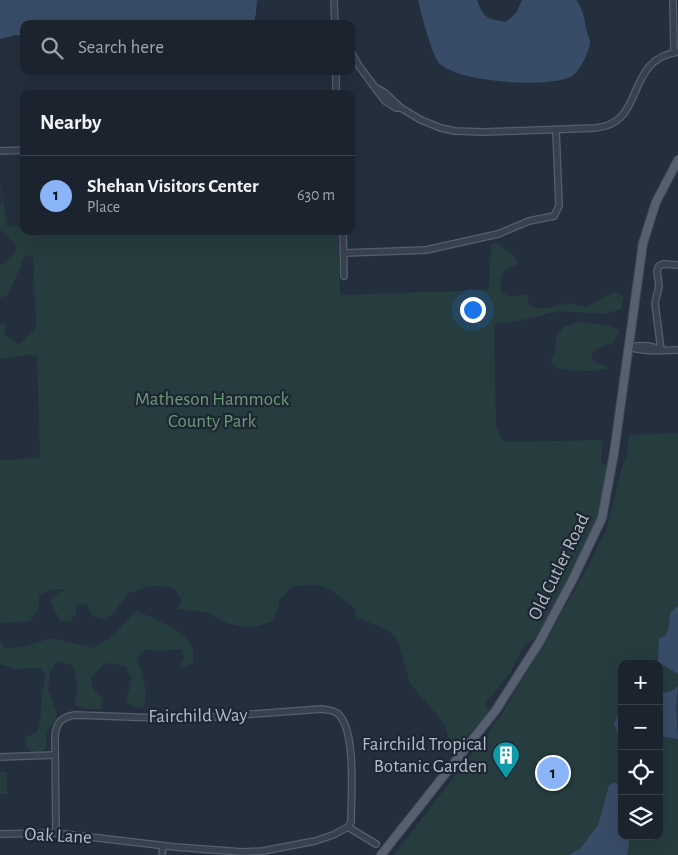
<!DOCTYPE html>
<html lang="en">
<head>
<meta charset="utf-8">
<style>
	body { margin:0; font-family:"Alegreya Sans",sans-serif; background:#282f3a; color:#f1f3f6 }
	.controls { position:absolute; right:15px; bottom:15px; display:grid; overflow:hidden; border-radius:10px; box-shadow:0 5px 20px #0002 }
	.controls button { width:45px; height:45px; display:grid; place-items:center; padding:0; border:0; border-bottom:1px solid #39404a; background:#1b232e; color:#f1f3f6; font:25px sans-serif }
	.you { position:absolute; left:472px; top:309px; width:18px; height:18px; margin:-12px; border:4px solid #fff; border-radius:50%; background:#1a73e8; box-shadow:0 0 0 8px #1a73e833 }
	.badge { display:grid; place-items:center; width:32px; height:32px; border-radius:50%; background:#8ab4f8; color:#111; font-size:16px; font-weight:700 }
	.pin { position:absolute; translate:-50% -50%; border:2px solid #fff; box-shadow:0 1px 5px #0006 }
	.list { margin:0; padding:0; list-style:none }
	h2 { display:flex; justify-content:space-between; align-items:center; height:65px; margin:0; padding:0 20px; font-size:21px }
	h2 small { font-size:16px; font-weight:400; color:#a0a4aa }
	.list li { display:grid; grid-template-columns:32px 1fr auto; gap:15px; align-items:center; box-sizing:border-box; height:80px; padding:0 20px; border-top:1px solid #39404a }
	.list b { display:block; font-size:19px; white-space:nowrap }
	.list p { margin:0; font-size:16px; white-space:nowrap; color:#a0a4aa }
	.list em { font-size:16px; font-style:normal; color:#a0a4aa }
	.icon { flex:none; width:28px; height:28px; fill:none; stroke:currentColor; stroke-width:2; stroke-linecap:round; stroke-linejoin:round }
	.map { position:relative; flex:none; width:678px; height:855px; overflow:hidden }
	.search { position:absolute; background:#1b232e; box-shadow:0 5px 20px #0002; left:20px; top:20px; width:335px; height:55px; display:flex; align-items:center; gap:12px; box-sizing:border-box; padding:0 18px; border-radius:10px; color:#a0a4aa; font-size:19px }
	.panel { position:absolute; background:#1b232e; box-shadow:0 5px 20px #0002; left:20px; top:90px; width:335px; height:145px; border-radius:10px }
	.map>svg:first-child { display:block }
</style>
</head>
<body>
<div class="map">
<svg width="678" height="855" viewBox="0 0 678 855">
	<rect width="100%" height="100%" fill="#242f3e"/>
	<g fill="#263c3f" fill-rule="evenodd">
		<path d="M0,178L7,226L20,227L24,223V231H338L340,295L489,290L491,244L497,243L513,255L518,264C501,269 500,275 501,291L509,297L527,294L529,305L541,309L568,303L587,307L614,292L624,296L621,309L605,314L559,311L518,321L494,324L496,426L503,442L603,440L601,461L608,469L601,509L568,582L537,638L526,643L510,673L485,704L489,709L488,714L461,743H454L448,737L445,726L429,705L410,684L397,638L385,629L357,618L354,608L332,591L319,585L293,586L280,599L278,609L272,622L255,627L239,626L226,623L209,613L177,609L181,600L175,589L166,586H149L127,594L114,613L104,619L93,616L86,604L76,605V613L70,622L60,621L50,600L59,592L70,589L49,590L39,596V608L30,621L0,623V460L40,458L37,356L27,355L0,359V325L5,323V335L19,344L36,328L33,256H25L8,295L0,298V266L15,253L16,246L2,231H0V206L2,200Z"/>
		<path d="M580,322L609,326L619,330L618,335L613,343L600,347L591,353L594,362L609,368C591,373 575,371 557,368L550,360L555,352L556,337L564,327Z"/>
		<path d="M678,433V855H394L500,717L536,657L582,577L607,528L624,460H626L629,435ZM622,664H659V836H622Z"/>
		<path d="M136,611C151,617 190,632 193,651C194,654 193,659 193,663L181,667L184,657L181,649L155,651L146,649L137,658C140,671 151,694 143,707L137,708L126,701L132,678L125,666L106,663L91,677L92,687L103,700L100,709H89L74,705C79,691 77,678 72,665L57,661L50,673L48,690L57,713L56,719L47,731L46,747L41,753L31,751L25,745L26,737L37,732C44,714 39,694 46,676L40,668L15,669L0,664V640L5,648L21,647L52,638L92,648L109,639Z"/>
		<rect x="0" y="772" width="7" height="22"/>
	</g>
	<g fill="#394c67">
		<path d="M0,0H257L256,13L254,24H24V36L17,35L0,39Z"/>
		<path d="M418,0H477C483,18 488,19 506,22L516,13L522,0H576C583,9 584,17 586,28C587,33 590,38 590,43C589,51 580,72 572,76C549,89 459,82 440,64C432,57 421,12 418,0Z"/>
		<path d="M678,606V674L658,662L659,638L665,636L669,627L670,613Z"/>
		<path d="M678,686L676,706L678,739L659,736V693C667,692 673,692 678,686Z"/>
		<path d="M620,712H622V738L618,735L614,724Z"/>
		<path d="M616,782L618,785L619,800L622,805V836H629V843L627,855H569L581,848L598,825L609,785Z"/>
	</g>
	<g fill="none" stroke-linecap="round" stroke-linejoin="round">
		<g stroke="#565f6c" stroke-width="8">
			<g id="minor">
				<path d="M334,0L335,24"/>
				<path d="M673,0L674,52"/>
				<path d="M351,52L359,66L385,101L396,108H401L421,120L441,128L455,131L484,132L595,128C647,124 623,60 678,52"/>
				<path d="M336,71V94"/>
				<path d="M375,87L385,93L401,108"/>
				<path d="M0,151L24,150"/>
				<path d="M343,231L344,276"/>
				<path d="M344,253L426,250L498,234L529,221L554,216L559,206L556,130"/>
				<path d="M629,347C646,353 661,350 678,350"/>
				<path d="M631,347C641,345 652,345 661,350"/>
				<path d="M661,350L655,303L659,286L657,271L659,266L663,264L678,265"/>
				<path d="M0,757L55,755"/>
				<path d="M348,827L376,844"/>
				<path d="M56,833L55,737C56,723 61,717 75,715L160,718L213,717L322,709C327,710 332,710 337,713C357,728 351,798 351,822L348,827"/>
				<path d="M0,834L56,833L175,847L243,852L263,851L315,841L333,835L348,827"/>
				<path d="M162,855L163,846"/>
			</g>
		</g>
		<g stroke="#414a57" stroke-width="10">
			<path id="major" d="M381,855L496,710L540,641L573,579L602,518L614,453L643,243L656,202L678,160"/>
		</g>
		<use href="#minor" stroke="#38414e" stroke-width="5.5"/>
		<use href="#major" stroke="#56606e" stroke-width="8"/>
	</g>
	<defs>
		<g id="building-pin" transform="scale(1.4375)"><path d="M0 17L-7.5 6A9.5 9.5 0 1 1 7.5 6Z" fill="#0f9aa8" stroke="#1d2633"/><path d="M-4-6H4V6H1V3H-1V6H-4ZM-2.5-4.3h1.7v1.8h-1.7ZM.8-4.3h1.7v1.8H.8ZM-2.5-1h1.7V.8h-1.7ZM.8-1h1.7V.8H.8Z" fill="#fff"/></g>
	</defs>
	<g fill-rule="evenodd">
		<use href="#building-pin" x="506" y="755"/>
	</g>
	<g text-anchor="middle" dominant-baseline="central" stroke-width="4.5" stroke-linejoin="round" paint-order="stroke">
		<g font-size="19" fill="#6b9a76" stroke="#1d2633">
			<text x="212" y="399">Matheson Hammock<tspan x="212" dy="22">County Park</tspan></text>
		</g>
		<g font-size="19" fill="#b4bcc9" stroke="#1d2633">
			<text transform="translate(559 567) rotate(-64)">Old Cutler Road</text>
			<text transform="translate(198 716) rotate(-1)">Fairchild Way</text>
			<text transform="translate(58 836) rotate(3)">Oak Lane</text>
		</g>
		<g font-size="19" fill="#b4bcc9" stroke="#1d2633" text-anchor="end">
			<text x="487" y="744">Fairchild Tropical<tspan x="487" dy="22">Botanic Garden</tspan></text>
		</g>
	</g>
</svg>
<div class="controls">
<button>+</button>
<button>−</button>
<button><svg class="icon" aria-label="locate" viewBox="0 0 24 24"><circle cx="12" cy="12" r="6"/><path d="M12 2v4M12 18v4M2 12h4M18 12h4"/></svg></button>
<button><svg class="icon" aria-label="layers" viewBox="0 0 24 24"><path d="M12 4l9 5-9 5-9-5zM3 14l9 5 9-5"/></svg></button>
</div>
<div class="you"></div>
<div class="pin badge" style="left:553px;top:773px">1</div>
<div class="search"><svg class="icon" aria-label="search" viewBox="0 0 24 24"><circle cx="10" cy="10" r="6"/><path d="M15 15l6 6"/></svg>Search here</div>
<section class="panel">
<h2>Nearby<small></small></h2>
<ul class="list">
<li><span class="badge">1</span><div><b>Shehan Visitors Center</b><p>Place</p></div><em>630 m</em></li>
</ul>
</section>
</div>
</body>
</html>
